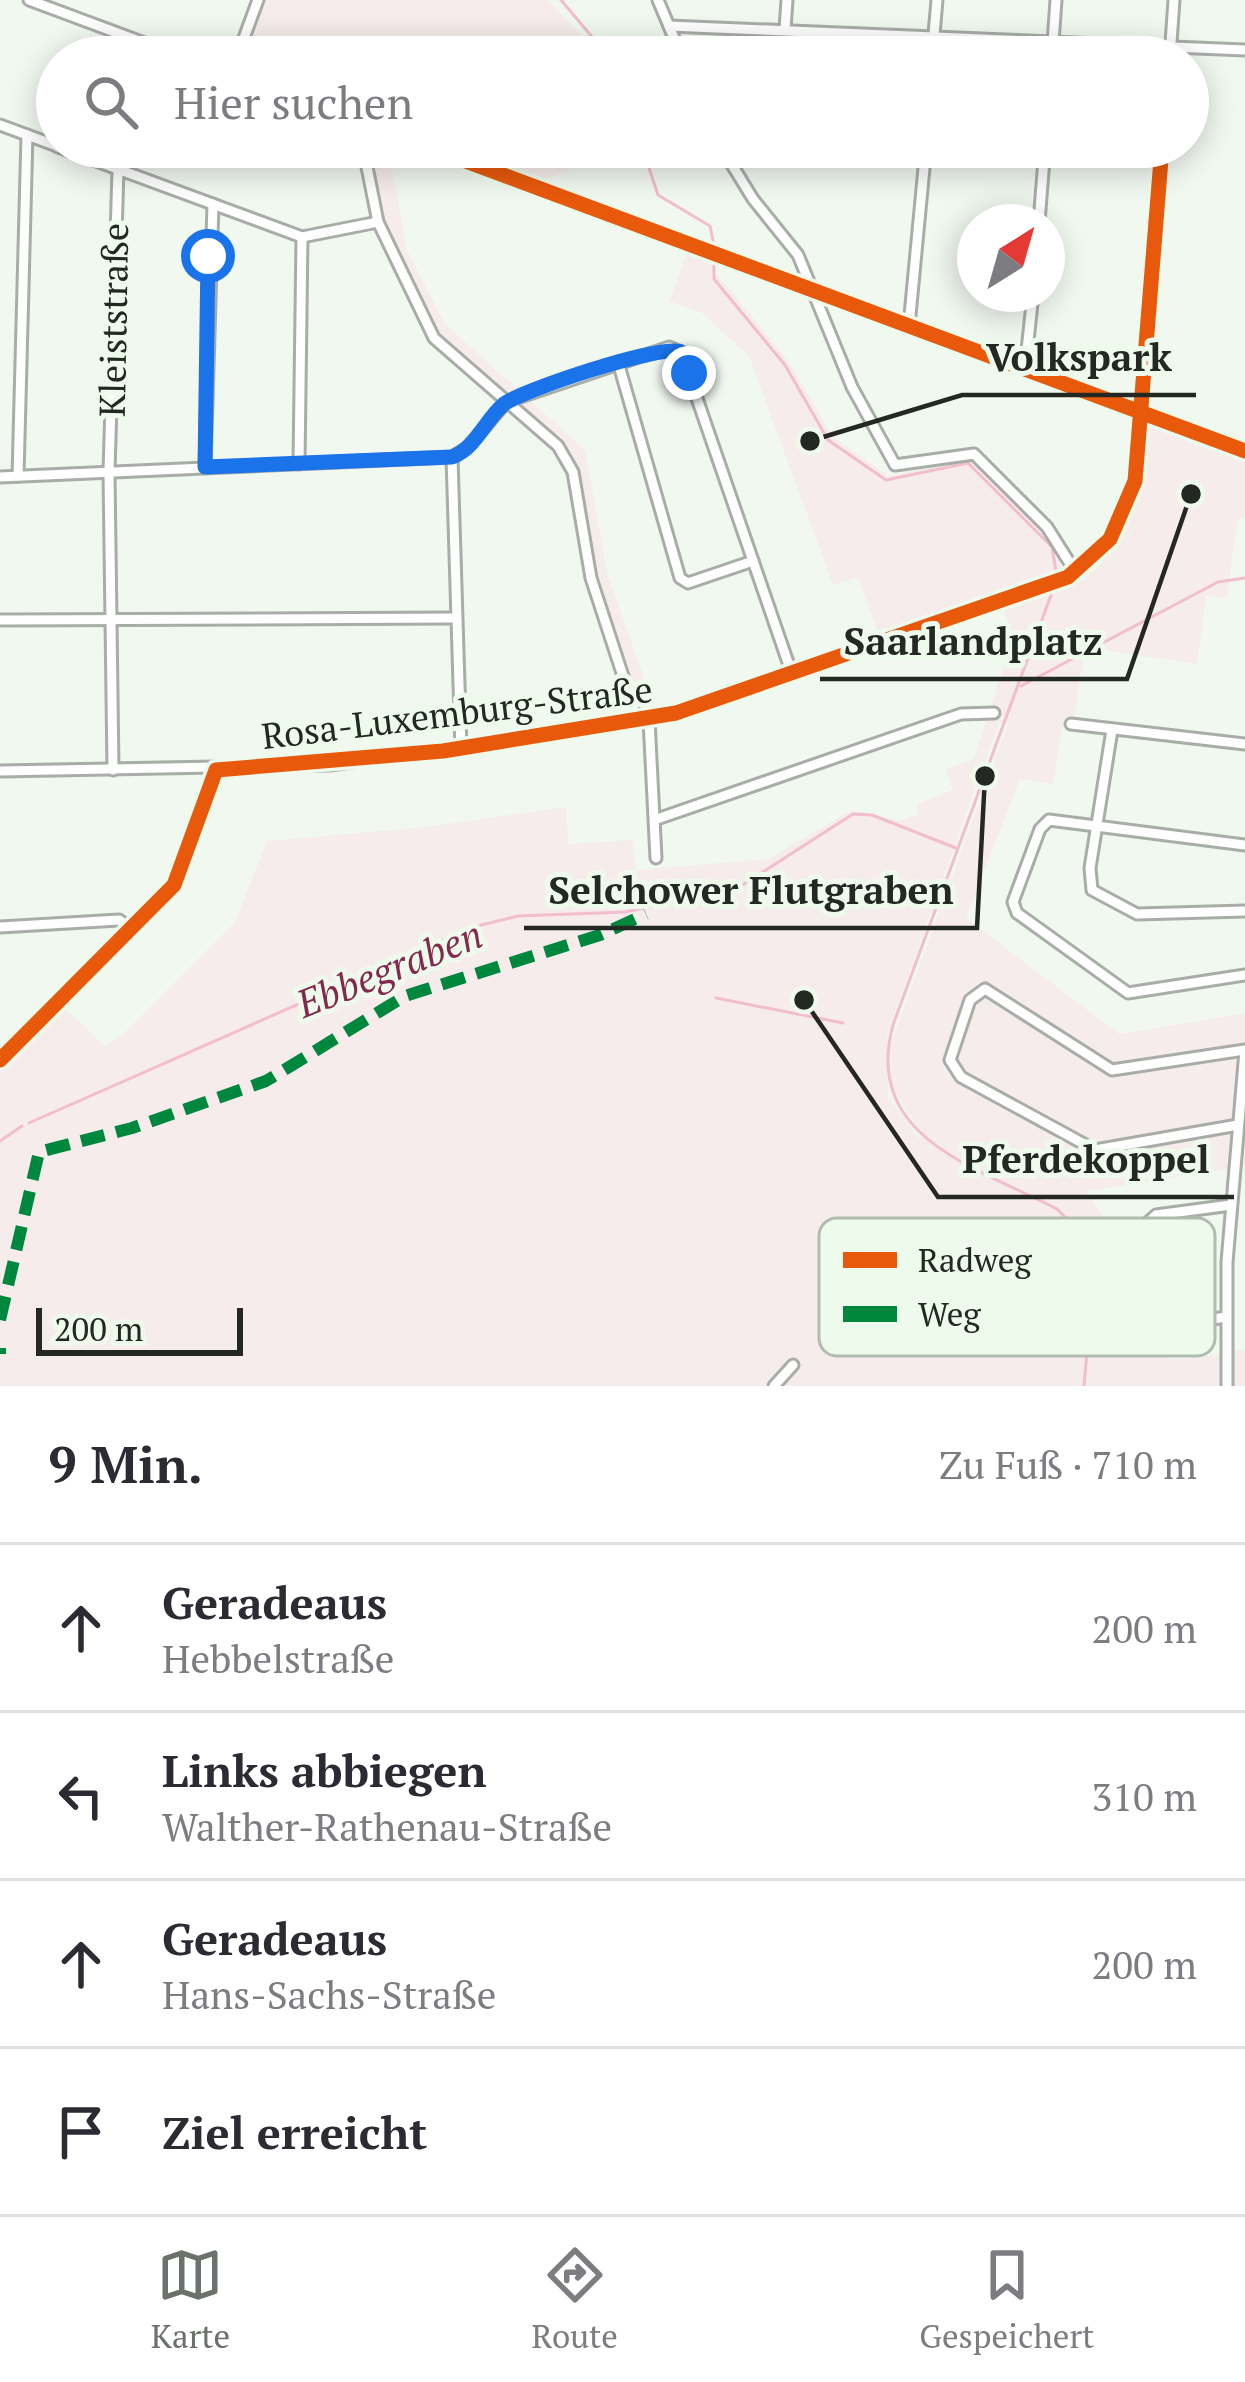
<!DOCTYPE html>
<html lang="de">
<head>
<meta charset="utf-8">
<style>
	body { margin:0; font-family:"PT Serif",serif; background:#f2f2f3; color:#2b2b33 }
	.compass { position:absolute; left:957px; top:204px; width:108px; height:108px; border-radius:50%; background:#fff; box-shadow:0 6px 30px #0003; rotate:37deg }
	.scale { position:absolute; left:36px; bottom:30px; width:207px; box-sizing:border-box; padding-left:12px; border:6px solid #232823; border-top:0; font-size:33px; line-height:42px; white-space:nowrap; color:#232823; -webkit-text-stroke:9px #eefbec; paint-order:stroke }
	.stop { position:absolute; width:36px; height:36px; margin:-27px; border:9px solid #1a73e8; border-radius:50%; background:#fff }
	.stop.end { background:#1a73e8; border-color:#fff; box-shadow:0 3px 12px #0008 }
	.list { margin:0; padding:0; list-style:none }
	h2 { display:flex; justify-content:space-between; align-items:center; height:156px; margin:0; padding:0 48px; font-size:51px }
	h2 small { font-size:39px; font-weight:400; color:#7c7c81 }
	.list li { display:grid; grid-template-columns:78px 1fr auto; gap:36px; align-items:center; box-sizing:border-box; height:168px; padding:0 48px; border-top:3px solid #e1e1e2 }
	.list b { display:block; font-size:45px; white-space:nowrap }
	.list p { margin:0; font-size:39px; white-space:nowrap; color:#7c7c81 }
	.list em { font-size:39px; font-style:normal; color:#7c7c81 }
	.icon { flex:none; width:66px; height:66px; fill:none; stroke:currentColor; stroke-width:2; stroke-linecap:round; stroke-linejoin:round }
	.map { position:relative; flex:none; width:1245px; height:1386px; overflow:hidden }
	.search { position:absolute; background:#fff; box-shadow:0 6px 30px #0003; left:36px; right:36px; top:36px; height:132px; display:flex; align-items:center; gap:30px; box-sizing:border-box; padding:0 42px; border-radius:66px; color:#7c7c81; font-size:45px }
	.sheet { height:828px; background:#fff }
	nav { display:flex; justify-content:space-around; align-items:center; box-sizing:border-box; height:168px; border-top:3px solid #e1e1e2; background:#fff; font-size:33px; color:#7c7c81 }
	nav a { display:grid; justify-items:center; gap:6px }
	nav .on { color:#6b716b }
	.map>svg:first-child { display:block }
</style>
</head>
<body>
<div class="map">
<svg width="1245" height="1386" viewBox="0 0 1245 1386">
	<rect width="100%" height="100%" fill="#f1f8f0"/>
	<g fill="#f6ecec" fill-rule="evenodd">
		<path d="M265,0H548L601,57H317L310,49L298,57H245Z"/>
		<path d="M367,147H388L407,250L444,323L585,450L607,573L657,715L639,713L600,595L573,462L438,337L381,222Z"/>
		<path d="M449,147H629L540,181Z"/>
		<path d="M687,253L716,264L715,272L789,362L833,437L888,476L973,459L1047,533L1063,572L879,636L858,577L833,585L749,356L701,312L669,301Z"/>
		<path d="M1144,421L1245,459V517L1237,521L1227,598L1206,596L1197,664L1102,650L1083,660L1074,719L1072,727L1062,726L1053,784L1020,779L966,918L1119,1034L1245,1013V1167L1086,1191L1106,1221L1129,1343C1163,1370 1205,1356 1245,1349V1386H0V1072L63,1007L105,1046L120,1037L235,922L267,841L426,827L566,807L568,844L632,840L636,870L768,859L852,810L899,821L919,814L917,804L953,790L945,769L974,759L1013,637L1004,610C1026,602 1053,597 1074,585C1132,552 1141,480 1144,421ZM999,722L1008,724L892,1041L891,1086L922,1134L920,1139L888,1097L887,1035Z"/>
	</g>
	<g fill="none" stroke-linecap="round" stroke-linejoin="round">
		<g stroke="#f2bdce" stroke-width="3">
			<path d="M561,0L609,57"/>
			<path d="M642,147L658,195L710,226L715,250"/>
			<path d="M714,259V279L785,365L828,440L886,480L968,463L1052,547L1057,578"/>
			<path d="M1054,587L893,1025C862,1138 977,1167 1057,1209C1102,1248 1088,1333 1084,1386"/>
			<path d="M1021,686L1218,582L1245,578"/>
			<path d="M716,998L843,1023"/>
			<path d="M29,1123L473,927L518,916L625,912L738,888L853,814L872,815L956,848"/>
			<path d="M0,1141L22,1126"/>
		</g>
		<g stroke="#a8ada7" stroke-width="15">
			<g id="minor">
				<path d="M29,0L182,57"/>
				<path d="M658,0L682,57"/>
				<path d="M669,26L1245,50"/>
				<path d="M785,29L787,0"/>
				<path d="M237,57L258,0"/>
				<path d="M932,57L937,0"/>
				<path d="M1052,57L1056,0"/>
				<path d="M1170,57L1174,0"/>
				<path d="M0,125L57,146"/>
				<path d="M58,147L302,237L378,222"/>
				<path d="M363,147L378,222L434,338L558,446L573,472L591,578L638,722"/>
				<path d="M428,147L1245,451"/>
				<path d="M721,147L753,199L798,255L852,387L895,465L974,454L1047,527L1076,573"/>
				<path d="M737,147L925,155"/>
				<path d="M1039,222L1045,147"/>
				<path d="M909,326L926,147"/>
				<path d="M618,362L680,578L688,583L753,561"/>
				<path d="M1025,369L1033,294"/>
				<path d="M506,402L669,347L681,352L792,674"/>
				<path d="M452,457L461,749"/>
				<path d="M299,464L302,237"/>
				<path d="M205,467L213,204"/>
				<path d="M18,476L27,135"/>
				<path d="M0,477L452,457L467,448L506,402"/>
				<path d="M0,620L456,618"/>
				<path d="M649,720L656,858"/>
				<path d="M1071,724L1245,744"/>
				<path d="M1112,730L1090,868L1092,890L1137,914L1245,911"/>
				<path d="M113,770L109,472L118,169"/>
				<path d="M0,771L330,765L649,720L1068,577L1110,539L1135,481L1162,147"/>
				<path d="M657,819L961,714L994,713"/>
				<path d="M1245,845L1049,820L1040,829L1013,902L1017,913L1128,993L1245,975"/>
				<path d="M0,927L119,920L132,929"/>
				<path d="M0,1060L174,885L216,770"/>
				<path d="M1238,1125L1095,1150L961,1077L950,1060L970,1000L985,989L1112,1070L1245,1050"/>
				<path d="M1226,1317L1167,1326L1158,1322L1145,1225L1156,1215L1231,1205"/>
				<path d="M774,1386L793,1365"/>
				<path d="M1227,1386V1262L1245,1051"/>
			</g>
		</g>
		<use href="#minor" stroke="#fdfefd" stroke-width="9"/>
		<g stroke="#00873e" stroke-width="12" stroke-dasharray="24 12" stroke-linecap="butt">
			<path d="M0,1320L39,1152L132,1128L266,1081L405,996L600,935L646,914"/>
			<path d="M0,1348V1354"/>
		</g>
		<g stroke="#eefbec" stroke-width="22">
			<g id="cycleway">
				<path d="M428,147L1245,451"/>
				<path d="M0,1060L174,885L216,770L443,751L676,713L1068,577L1110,539L1135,481L1162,147"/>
			</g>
		</g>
		<use href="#cycleway" stroke="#e8590c" stroke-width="15"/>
	</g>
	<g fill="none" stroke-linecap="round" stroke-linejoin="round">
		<path stroke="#1a73e8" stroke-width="15" d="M208,256L205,467L452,457C476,448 485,420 504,404C522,390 664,343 681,352L689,373"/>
	</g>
	<g text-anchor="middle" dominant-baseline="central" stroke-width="10" stroke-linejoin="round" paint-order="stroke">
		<g font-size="36" fill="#232823" stroke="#eefbec">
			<text transform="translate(113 320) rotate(-89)">Kleiststraße</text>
			<text transform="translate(457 712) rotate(-7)">Rosa-Luxemburg-Straße</text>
		</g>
		<g font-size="39" font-style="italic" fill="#83294f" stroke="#eefbec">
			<text transform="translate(389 968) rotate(-22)">Ebbegraben</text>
		</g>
	</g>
	<rect x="819" y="1218" width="396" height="138" rx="18" fill="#eefbec" stroke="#b1bcb0" stroke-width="3"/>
	<rect x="843" y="1252" width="54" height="16" fill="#e8590c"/>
	<rect x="843" y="1306" width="54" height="16" fill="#00873e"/>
	<g font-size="33" fill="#232823">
		<text x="918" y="1272">Radweg</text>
		<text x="918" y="1326">Weg</text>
	</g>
	<path fill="none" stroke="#232823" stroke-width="4.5" d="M810 441L962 395H1196M1191 494L1127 679H820M985 776L977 928H524M804 1000L938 1197H1234"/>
	<g fill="#232823" stroke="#eefbec" stroke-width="4.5">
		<circle cx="810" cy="441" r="12"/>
		<circle cx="1191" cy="494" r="12"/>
		<circle cx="985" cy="776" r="12"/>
		<circle cx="804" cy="1000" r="12"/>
	</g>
	<g font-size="39" text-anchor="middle" font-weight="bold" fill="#232823" stroke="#eefbec" stroke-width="10" stroke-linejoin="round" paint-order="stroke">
		<text x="1079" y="371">Volkspark</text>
		<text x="973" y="655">Saarlandplatz</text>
		<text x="751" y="904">Selchower Flutgraben</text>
		<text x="1086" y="1173">Pferdekoppel</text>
	</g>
</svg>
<svg class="compass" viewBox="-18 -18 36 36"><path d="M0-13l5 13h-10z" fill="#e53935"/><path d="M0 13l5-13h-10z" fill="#7c7c81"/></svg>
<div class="scale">200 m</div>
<div class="stop" style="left:208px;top:256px"></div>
<div class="stop end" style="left:689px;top:373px"></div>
<div class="search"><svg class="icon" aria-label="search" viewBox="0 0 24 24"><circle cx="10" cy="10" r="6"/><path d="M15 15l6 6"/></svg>Hier suchen</div>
</div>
<section class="sheet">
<h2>9 Min.<small>Zu Fuß · 710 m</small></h2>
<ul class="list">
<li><svg class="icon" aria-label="ahead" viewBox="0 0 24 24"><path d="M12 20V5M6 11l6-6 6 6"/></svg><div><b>Geradeaus</b><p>Hebbelstraße</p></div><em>200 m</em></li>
<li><svg class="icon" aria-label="left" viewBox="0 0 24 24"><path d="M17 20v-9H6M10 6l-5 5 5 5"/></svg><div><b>Links abbiegen</b><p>Walther-Rathenau-Straße</p></div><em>310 m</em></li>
<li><svg class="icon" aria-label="ahead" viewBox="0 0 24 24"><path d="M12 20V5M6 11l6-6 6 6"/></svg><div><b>Geradeaus</b><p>Hans-Sachs-Straße</p></div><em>200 m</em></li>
<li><svg class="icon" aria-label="arrive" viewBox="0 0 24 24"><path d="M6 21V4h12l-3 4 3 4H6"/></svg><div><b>Ziel erreicht</b></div></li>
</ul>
</section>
<nav>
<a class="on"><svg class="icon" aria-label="map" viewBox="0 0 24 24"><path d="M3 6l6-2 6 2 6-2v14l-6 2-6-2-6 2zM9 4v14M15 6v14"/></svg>Karte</a>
<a><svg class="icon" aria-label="directions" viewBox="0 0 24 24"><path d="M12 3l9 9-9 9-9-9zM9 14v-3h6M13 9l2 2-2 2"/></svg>Route</a>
<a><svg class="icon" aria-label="saved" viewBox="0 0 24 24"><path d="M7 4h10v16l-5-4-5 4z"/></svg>Gespeichert</a>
</nav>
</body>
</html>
